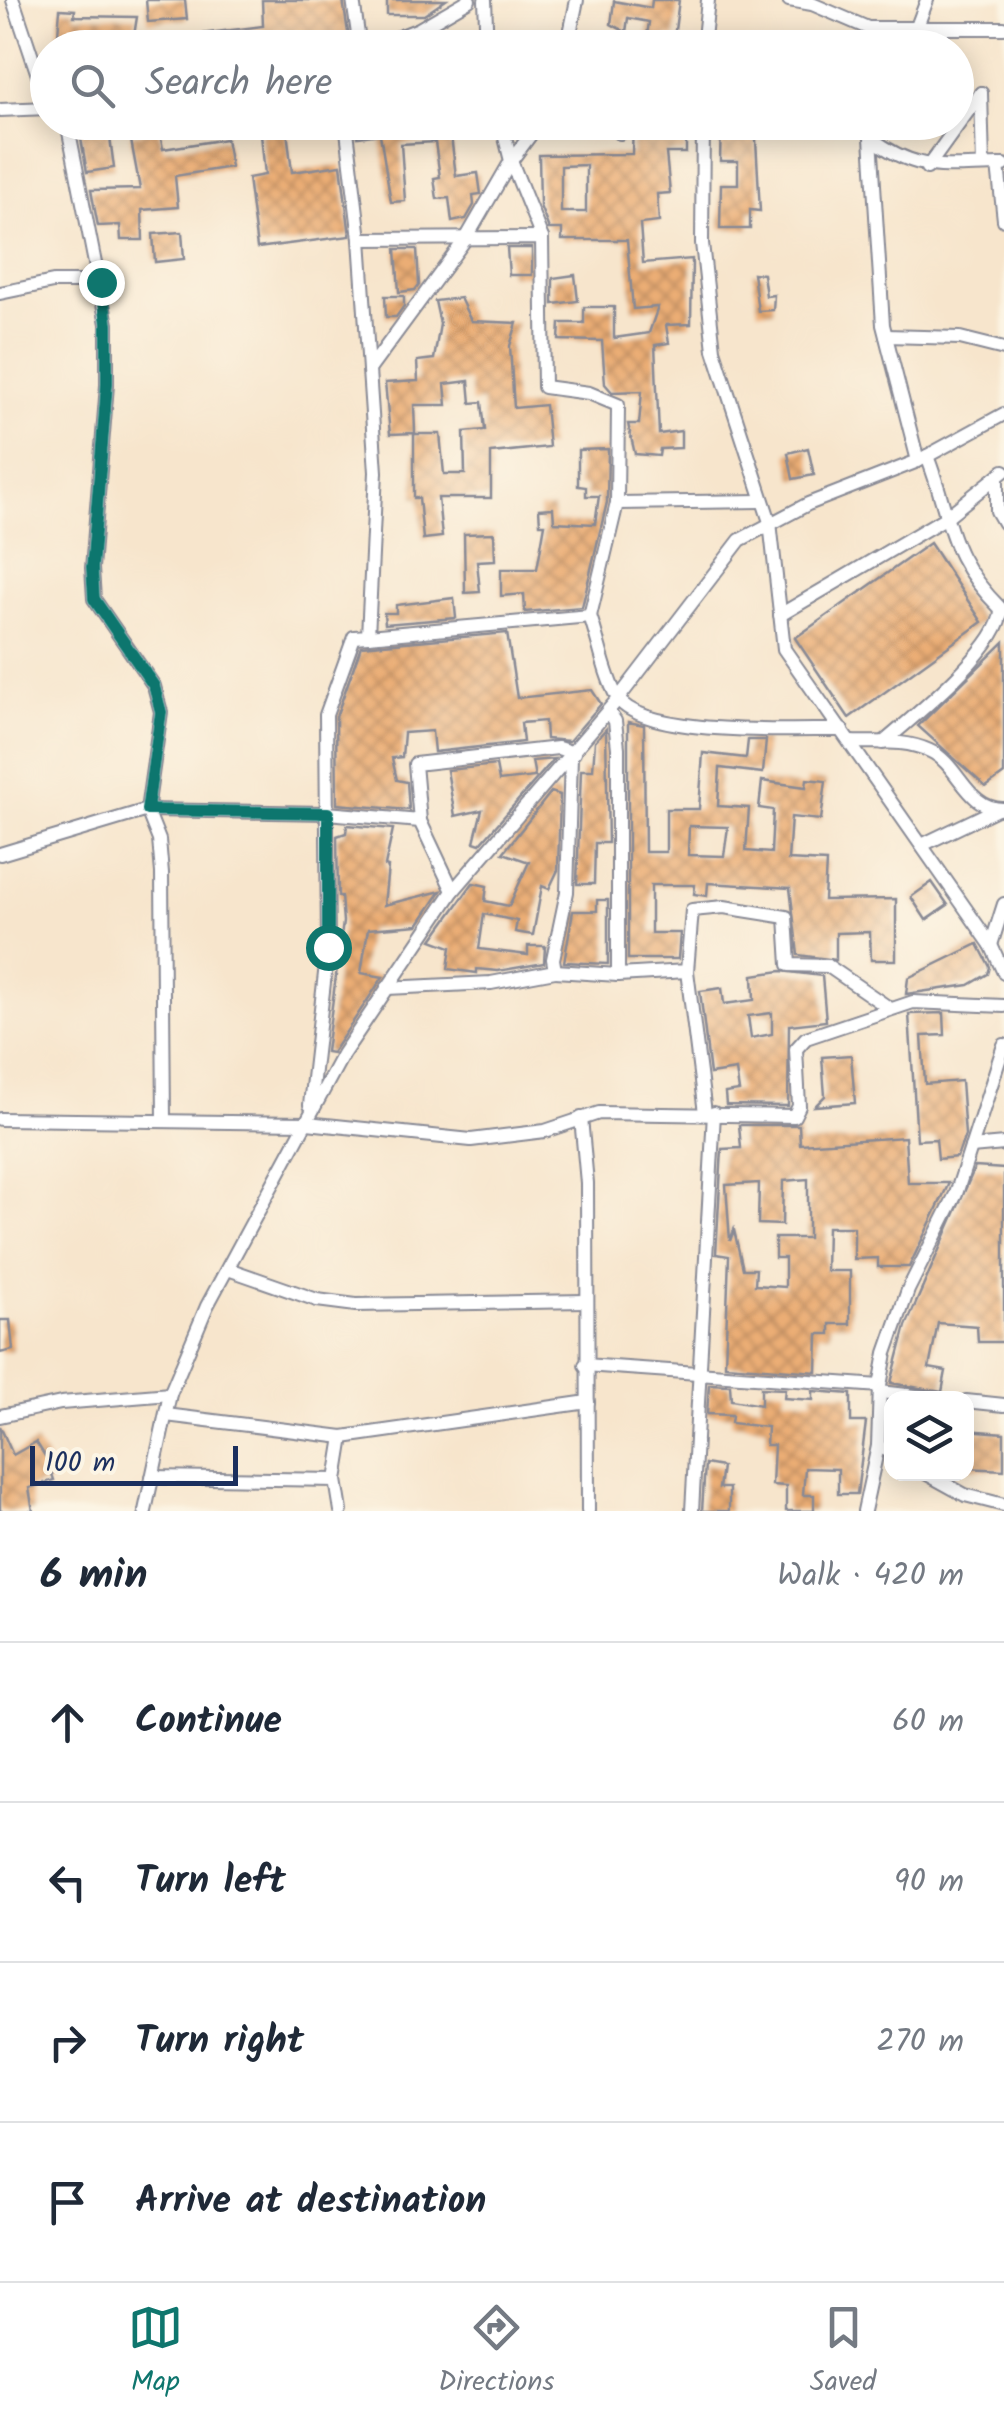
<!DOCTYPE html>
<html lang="en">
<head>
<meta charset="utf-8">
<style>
	body { margin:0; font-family:Kalam,sans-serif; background:#f6f6f7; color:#1f2937 }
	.controls { position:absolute; right:30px; bottom:30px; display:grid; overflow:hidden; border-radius:20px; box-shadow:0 5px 25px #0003 }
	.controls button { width:90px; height:90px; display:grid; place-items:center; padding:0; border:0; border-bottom:2px solid #e0e1e3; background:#fff; color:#1f2937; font:50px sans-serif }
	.scale { position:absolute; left:30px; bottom:25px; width:208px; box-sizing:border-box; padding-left:10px; border:5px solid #1b2f5e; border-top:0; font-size:28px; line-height:35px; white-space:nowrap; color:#1b2f5e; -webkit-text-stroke:8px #fcf5e5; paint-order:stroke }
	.stop { position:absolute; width:30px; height:30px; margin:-22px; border:8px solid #0f766e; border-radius:50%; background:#fff }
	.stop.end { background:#0f766e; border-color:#fff; box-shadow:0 2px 10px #0008 }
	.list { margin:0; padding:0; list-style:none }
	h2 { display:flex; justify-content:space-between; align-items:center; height:130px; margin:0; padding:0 40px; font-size:42px }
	h2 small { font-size:32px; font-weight:400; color:#747a83 }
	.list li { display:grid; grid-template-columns:65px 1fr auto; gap:30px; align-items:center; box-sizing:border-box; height:160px; padding:0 40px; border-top:2px solid #e0e1e3 }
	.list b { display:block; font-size:38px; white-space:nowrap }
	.list em { font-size:32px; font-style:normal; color:#747a83 }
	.icon { flex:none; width:55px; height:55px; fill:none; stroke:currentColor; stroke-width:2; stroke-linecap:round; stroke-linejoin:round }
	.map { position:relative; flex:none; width:1004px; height:1511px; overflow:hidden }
	.search { position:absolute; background:#fff; box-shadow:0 5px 25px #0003; left:30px; right:30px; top:30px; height:110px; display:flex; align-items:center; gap:25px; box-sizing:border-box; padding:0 35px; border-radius:55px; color:#747a83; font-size:38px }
	.sheet { height:770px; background:#fff }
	nav { display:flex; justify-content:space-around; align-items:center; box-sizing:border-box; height:140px; border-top:2px solid #e0e1e3; background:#fff; font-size:28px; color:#747a83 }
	nav a { display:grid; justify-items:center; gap:5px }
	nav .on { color:#0f766e }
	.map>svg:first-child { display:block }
</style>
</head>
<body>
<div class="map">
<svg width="1004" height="1511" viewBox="0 0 1004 1511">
	<defs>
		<pattern id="building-cross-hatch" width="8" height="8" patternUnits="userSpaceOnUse" patternTransform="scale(2.5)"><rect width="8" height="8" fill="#ebad74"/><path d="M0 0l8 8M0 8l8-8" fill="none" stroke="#be8d62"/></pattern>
	</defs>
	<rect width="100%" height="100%" fill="#fcf5e5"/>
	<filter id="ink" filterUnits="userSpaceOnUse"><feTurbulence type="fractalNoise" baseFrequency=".01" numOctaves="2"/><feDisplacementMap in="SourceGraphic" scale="20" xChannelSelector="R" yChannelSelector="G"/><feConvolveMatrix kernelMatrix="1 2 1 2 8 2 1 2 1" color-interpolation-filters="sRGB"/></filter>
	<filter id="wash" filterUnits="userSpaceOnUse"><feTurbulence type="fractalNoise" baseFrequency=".0048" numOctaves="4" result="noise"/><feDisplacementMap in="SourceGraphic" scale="40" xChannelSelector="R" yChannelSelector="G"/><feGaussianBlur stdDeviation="2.25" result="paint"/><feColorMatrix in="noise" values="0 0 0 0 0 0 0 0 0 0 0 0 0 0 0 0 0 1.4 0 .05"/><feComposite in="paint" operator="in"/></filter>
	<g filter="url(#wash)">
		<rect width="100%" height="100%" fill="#f7e5cc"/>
		<g id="blocks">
			<g fill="url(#building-cross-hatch)" fill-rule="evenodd">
				<path d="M146,0H185L187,19L148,22Z"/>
				<path d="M262,0H343L349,39L315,46L202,48L200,34L263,26Z"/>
				<path d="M387,0H446L424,15H387Z"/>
				<path d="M652,0H679L674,38L665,37L664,48L646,43L649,22L628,18L626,32L611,24L614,1L651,8Z"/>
				<path d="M60,9L75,10L74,16L137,17L132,48H57Z"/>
				<path d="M78,122H108L114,168L87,172Z"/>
				<path d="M368,122H491L492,128L451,136L456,176L478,173L481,194L473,195L474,205L466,219L452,222L449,198L437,199L434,178L440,177L435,142L401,144L405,201L391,202L380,134L358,137L357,128Z"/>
				<path d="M633,122H686V153H666L670,193L657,194L659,222L640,224L643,263L692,259L691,324L666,325L669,343L655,345L659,434L681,431V448L660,449L659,456L635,454L628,424H639L642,391L612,392L605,384L602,341L559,340L560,323H584V307H614V338L649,333L658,307L633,309L627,240H562V229H549L540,206L539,155L632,154ZM586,165V212H561V166Z"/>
				<path d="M721,122H755L760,211L750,210V229H720L721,184H738V161H720Z"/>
				<path d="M159,129L163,149L226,139L231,167L175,176L178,207L142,210L143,240H121L120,225L98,226L91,190L140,189L130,135Z"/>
				<path d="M287,131L292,172L341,165L350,236L257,248L248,178L265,175L261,134Z"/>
				<path d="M182,232L184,259L155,262L153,234Z"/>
				<path d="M507,248H532V275H509Z"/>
				<path d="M396,249H417L419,285L415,290L399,292Z"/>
				<path d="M753,273L763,274L766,296L774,295L773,310L758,311Z"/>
				<path d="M575,275L578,301L553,304V278Z"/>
				<path d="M385,296H404V306L396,317H386Z"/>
				<path d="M460,298L471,321L517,323L510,346L514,408L545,405L549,447L491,453V498H438L442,537L423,539L419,498H414V434H440L444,474H465L464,432L485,430L482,402L471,403L469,381L445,384L447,405H414L415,433L390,434L385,383L418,381L417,361L434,359L440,324L435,301Z"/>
				<path d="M808,448L814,475L793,479L788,453Z"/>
				<path d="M608,449L607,502L582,607L525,612L524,594L501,596V569H537L545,524H540L539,509L553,508L554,522L595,524L599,496H586V487L578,486V450Z"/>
				<path d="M494,533L495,560L477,561L480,592L465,593L464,534Z"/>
				<path d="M930,543L982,622L849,718L795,638Z"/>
				<path d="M454,598L456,618L385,624L384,613H396V605Z"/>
				<path d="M507,633L517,698L592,690L601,704L569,741L546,739L545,721L521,723L523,742L434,752L432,731L404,733L402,757L392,758L397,780L407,782L409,810L337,804L336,717L361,646Z"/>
				<path d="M1004,642V774L986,787L918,726Z"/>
				<path d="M628,722L644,725L645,852H666V809H699L703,753L746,758L748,740H766L763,773L720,768L718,806L749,808L746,851L771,853L773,810L759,808L762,781L806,787L807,779L826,781L821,820L791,817L788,860L826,862L824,900L896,899V960H871L870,932L836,933V960L798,955L790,888L708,883L707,896L694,894L695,885H651V933H680L678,959H628ZM689,826L728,827L724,856L688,855Z"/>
				<path d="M606,729L608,843H595L594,884H577L581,770H593L595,741Z"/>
				<path d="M554,759L480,844L474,842L482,810L455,816L447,770L496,765L499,781L535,777L532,761Z"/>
				<path d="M551,792L560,795L558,870L549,889L542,886L533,935L515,932L517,921L484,914L479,949L528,955V946H545L544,963L498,971L477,969V973L448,969L451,947L432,940L473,883L487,886L485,901L509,906L529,862L503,853Z"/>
				<path d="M347,825L393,829L385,866L388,867L384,905L441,891L418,925L368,929L361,973L383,977L332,1053L326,1052L343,922L341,896H338L337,836L346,833Z"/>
				<path d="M932,882L948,905L926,920L911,897Z"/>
				<path d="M597,900H608V964L564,962L573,911H597Z"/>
				<path d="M978,944L990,967L988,974L969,985L906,994L908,978Z"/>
				<path d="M781,971L822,976L826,1021L789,1025L788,1106L726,1105L725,1093L739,1091L736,1070L710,1074L700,991L722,988L724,1004L754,1000L753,975ZM772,1013V1034L751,1038L748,1016Z"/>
				<path d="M944,1013L945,1035L922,1036L925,1084L961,1081L965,1135L957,1157L938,1159L936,1139L917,1140L909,1014Z"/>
				<path d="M851,1055L855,1103L815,1106L825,1096L822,1057Z"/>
				<path d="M739,1125H799L800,1144L905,1137L908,1183H949L909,1267H878V1258L854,1259V1227H827L826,1271H850V1324H830V1334H818L817,1372L725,1365L729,1256L716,1254L722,1149L741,1148ZM808,1179V1238H775V1258H785V1287L755,1285L756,1269H743L734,1230L730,1241L726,1185L759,1183L758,1224L782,1225L783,1181Z"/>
				<path d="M975,1167L1004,1169V1342H978L977,1326L938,1323L929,1368L946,1371L942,1392L891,1383L906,1326Z"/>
				<path d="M0,1320H10L13,1350L0,1353Z"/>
				<path d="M709,1384L730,1385L731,1400L761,1405V1388L785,1389L784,1398L813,1400V1391L851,1394V1422H866L857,1494H838V1469L805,1468L803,1495H814V1511H786V1486L772,1485L774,1445H766L767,1427L731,1423L732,1415L707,1414Z"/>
				<path d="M0,1426L13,1455L36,1442L47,1459L54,1480L29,1488L33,1511H0Z"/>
				<path d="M966,1430L1004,1433V1470L966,1468Z"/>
				<path d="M705,1464L722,1467L719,1488H729V1511H702Z"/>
			</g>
		</g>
	</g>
	<g filter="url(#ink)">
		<use href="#blocks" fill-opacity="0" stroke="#898a95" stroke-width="2.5"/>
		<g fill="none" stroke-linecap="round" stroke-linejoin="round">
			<g stroke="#898a95" stroke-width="16">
				<g id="street">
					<path d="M13,0L48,105"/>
					<path d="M353,0L360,48"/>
					<path d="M485,0L487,48"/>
					<path d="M789,0L812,4L868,28H1004"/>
					<path d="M404,35L439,48"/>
					<path d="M371,48L419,29L469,0"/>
					<path d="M567,48L577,0"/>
					<path d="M703,48L708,0"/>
					<path d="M909,48L927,0"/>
					<path d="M981,93L983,165"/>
					<path d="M0,110L48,108"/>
					<path d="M67,122L107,324V385L92,568L94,599L154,686L161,712L147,810L159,840L162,873L164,1120"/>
					<path d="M501,122L511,161L542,238"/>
					<path d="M600,122L620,133L619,122"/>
					<path d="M703,122L702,243L714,350L770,522L784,649L991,945L1004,973"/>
					<path d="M870,122L883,325L918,461"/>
					<path d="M871,138C920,175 946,165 1004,165"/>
					<path d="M998,165L1004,220"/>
					<path d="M927,168L981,93"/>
					<path d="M360,239L542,238L544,387L589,393L618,405L617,503L590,616"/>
					<path d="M0,293L53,282H101"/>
					<path d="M886,336L960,338L1004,349"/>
					<path d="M369,370L467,237L511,161L540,122"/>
					<path d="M997,477V511L1004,523"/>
					<path d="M617,503L762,501"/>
					<path d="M780,615L945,518L1004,471"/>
					<path d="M368,636L590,616C599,641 604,674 617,697C641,738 797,729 842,730"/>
					<path d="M608,711L615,721L618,748V975L687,971L692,910L724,907L786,917L789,965L828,966L889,1008"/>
					<path d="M850,742C877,743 905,739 930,751C959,764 967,810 1004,809"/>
					<path d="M883,743C913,717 1002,646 1001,609C945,553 953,523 927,456"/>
					<path d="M420,821L415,764L558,748L574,753"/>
					<path d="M922,845L997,809"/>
					<path d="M0,854L147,810L327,813L420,821L453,891"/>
					<path d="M991,945L1004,904"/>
					<path d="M555,971L618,975"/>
					<path d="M687,971L705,1113"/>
					<path d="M387,988L491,983L555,971L553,959L567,892L571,756"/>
					<path d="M310,1105L328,947L326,715L354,637L368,636L376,472L360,239L346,122"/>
					<path d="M581,1118L587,1183L588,1511"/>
					<path d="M0,1119L307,1123L471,1140L545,1131L599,1113L794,1116L799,1106L796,1049L806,1038L913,1002L1004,1006"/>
					<path d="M971,1147L1004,1144"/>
					<path d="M228,1269L317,1300L356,1305L586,1301"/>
					<path d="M585,1365L880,1386"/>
					<path d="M880,1392L934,1398"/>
					<path d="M966,1401L1004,1405"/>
					<path d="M166,1415L343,1437"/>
					<path d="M0,1416L61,1403L170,1394"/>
					<path d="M878,1446L892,1453"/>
					<path d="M927,1474L965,1495L1004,1505"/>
					<path d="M152,1477L336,1480"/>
					<path d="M145,1511L170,1394L207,1306L343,1054L453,891L618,699L740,540L808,504L918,461L1004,414"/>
					<path d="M341,1511L336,1480L343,1437L588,1402"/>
					<path d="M692,1511L714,1113"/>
					<path d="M864,1511L878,1446L880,1386L886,1353L908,1290L956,1194L1004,1045"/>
				</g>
			</g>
			<path stroke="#898a95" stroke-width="2.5" stroke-dasharray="8 8" stroke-linecap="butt" d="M851,48L860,37"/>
			<use href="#street" stroke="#fff" stroke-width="12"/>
		</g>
	</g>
	<g fill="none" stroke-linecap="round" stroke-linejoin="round" filter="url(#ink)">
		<path stroke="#0f766e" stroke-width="12" d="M101,282L107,324V384L92,568L94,599L154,686L161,712L147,810L328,813V947"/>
	</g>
</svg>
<div class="controls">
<button><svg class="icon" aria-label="layers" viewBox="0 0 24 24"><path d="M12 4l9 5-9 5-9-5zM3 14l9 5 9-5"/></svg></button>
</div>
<div class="scale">100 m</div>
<div class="stop" style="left:328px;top:947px"></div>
<div class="stop end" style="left:101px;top:282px"></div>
<div class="search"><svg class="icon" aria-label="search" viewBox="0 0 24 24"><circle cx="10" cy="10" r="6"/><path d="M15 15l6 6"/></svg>Search here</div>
</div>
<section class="sheet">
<h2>6 min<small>Walk · 420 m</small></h2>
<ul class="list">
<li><svg class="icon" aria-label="ahead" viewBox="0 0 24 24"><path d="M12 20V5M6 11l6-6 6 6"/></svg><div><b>Continue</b></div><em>60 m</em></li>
<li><svg class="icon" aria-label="left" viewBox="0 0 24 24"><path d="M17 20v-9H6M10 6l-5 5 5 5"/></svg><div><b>Turn left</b></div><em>90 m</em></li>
<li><svg class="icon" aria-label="right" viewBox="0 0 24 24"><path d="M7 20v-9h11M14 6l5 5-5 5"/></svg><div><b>Turn right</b></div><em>270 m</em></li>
<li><svg class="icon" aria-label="arrive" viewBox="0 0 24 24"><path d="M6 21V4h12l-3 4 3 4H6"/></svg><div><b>Arrive at destination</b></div></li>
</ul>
</section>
<nav>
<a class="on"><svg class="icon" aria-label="map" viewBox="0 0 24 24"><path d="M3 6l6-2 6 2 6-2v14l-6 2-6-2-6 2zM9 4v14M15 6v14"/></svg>Map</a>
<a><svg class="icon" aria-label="directions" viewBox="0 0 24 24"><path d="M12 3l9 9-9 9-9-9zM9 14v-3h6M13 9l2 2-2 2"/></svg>Directions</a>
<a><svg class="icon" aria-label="saved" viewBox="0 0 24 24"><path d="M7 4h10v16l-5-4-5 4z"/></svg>Saved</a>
</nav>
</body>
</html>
